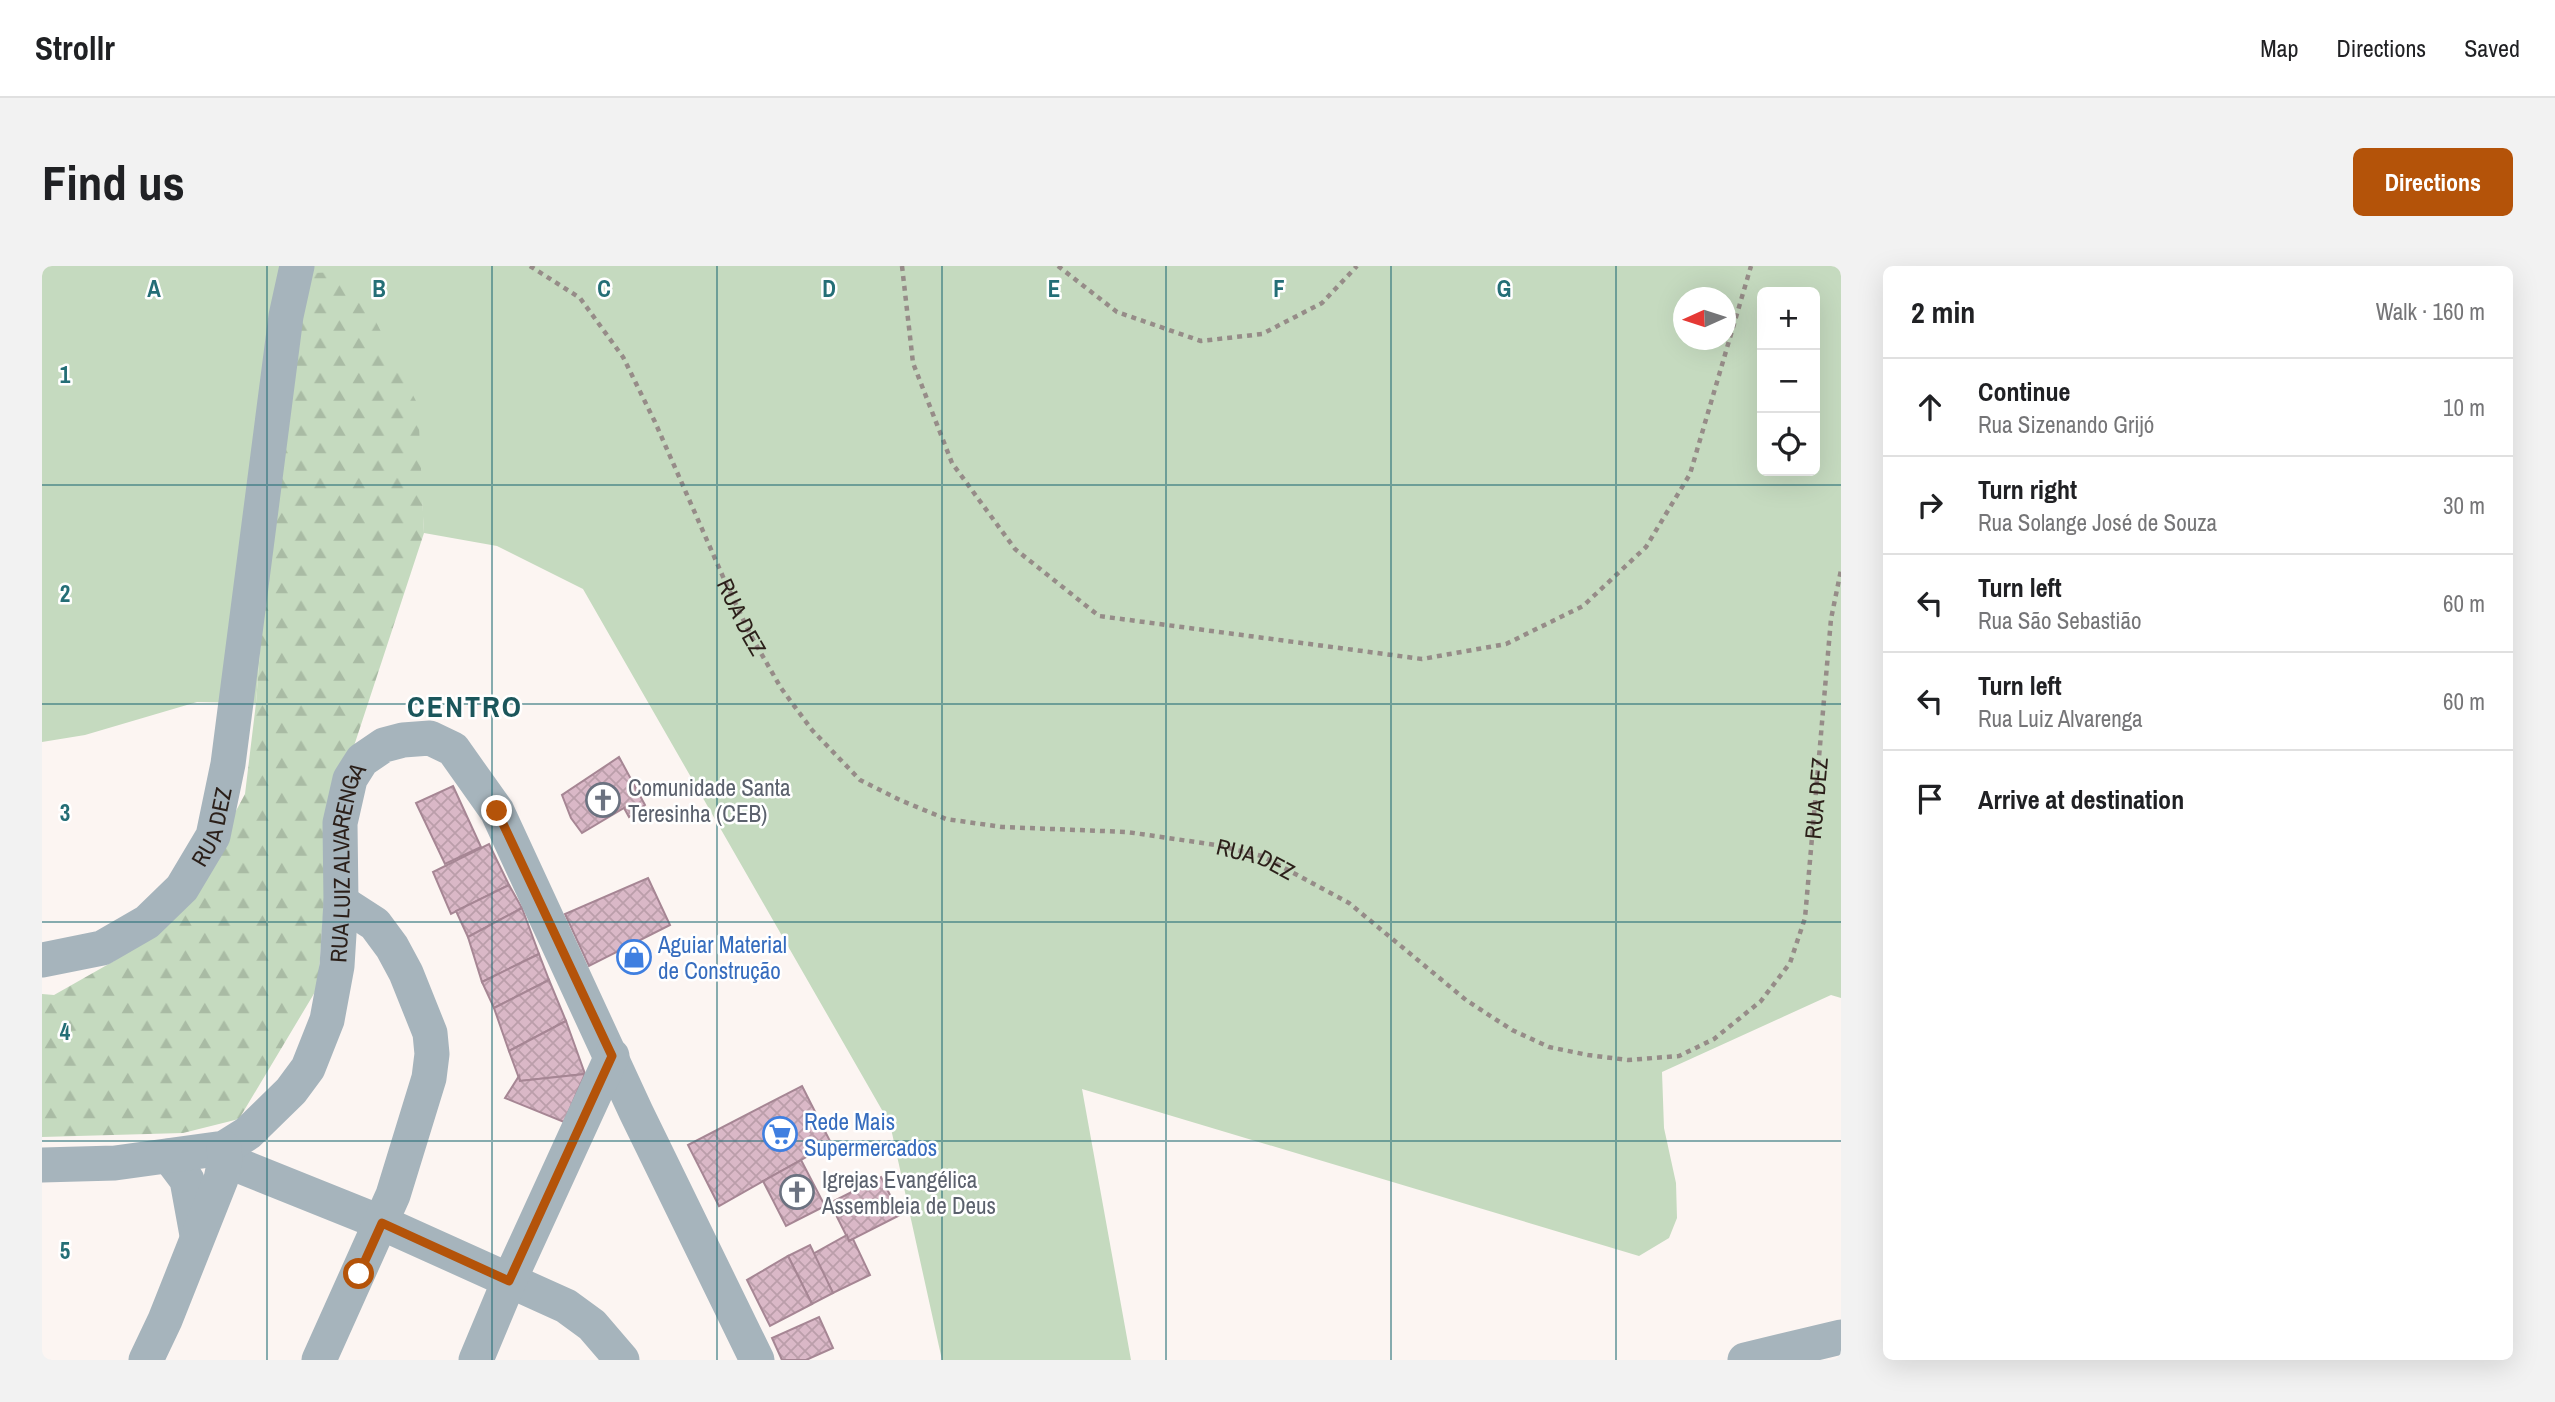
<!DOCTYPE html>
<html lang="en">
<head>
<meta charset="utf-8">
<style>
	body { margin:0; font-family:"Archivo Narrow",sans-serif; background:#f2f2f2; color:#202124 }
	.controls { position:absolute; right:21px; top:21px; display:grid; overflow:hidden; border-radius:10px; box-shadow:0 7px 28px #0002 }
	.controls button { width:63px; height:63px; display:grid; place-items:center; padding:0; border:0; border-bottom:2px solid #e0e0e0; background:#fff; color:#202124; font:35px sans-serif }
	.compass { position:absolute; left:1631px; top:21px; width:63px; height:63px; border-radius:50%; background:#fff; box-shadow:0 7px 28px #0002; rotate:267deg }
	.stop { position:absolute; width:21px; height:21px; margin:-16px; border:5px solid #b45309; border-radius:50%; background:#fff }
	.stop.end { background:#b45309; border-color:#fff; box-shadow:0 2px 7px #0008 }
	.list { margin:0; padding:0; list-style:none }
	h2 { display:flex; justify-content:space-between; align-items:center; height:91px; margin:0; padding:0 28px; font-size:30px }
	h2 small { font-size:23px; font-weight:400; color:#757577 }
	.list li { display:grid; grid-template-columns:46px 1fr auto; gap:21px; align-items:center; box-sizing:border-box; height:98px; padding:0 28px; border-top:2px solid #e0e0e0 }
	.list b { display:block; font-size:26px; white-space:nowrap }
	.list p { margin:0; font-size:23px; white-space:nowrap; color:#757577 }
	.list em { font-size:23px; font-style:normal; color:#757577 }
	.icon { flex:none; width:38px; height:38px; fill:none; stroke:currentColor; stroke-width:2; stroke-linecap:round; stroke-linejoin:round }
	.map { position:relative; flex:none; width:1799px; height:1094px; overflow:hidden; border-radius:10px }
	header { display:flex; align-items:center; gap:42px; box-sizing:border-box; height:98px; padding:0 35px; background:#fff; border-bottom:2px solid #e0e0e0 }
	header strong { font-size:33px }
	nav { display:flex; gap:38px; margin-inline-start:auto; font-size:24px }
	.intro { display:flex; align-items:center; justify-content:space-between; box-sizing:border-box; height:168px; padding:0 42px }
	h1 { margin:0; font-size:49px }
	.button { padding:18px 32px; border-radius:10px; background:#b45309; color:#fff; font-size:24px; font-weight:700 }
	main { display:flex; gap:42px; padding:0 42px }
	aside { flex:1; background:#fff; border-radius:10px; box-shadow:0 7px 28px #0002 }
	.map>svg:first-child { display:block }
</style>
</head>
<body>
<header>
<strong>Strollr</strong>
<nav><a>Map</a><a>Directions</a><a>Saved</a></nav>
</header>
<div class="intro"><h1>Find us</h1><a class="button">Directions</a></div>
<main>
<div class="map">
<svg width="1799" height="1094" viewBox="0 0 1799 1094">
	<defs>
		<pattern id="forest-firs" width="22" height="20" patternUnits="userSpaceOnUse" patternTransform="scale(1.75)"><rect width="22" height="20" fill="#c5dabf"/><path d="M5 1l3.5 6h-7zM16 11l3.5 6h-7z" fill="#a9bba4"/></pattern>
		<pattern id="building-cross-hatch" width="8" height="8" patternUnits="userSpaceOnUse" patternTransform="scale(1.75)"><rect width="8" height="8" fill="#dab8c7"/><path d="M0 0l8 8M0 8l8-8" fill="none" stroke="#bb9eaa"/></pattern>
	</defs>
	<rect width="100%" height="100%" fill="#fcf5f2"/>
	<path fill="#c5dabf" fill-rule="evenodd" d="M0,0H1799V732L1789,729L1620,806L1622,862L1634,917L1635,952L1627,972L1597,990L1040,823L1089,1094H900L848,858L541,323L455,280L382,267L380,234L221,344L214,437L155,436L43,469L0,476ZM1720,26H1773V205H1720ZM1642,32H1684V74H1642Z"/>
	<path fill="url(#forest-firs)" d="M298,6L327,42L376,139L382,267L288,553L276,721L197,853L141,867L0,871V728L12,729L72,695L141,644L203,528L214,437L221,344L258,64L271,7Z"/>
	<g fill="url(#building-cross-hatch)" stroke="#a68694" stroke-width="2">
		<path d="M577,491L603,539L587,551L582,542L540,567L529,552L520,529Z"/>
		<path d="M411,520L439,581L403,598L374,537Z"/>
		<path d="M447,578L467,619L409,648L391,606Z"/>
		<path d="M606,612L628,659L547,700L523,648Z"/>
		<path d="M467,619L480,642L426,671L414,645Z"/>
		<path d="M480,642L497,688L440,716L426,671Z"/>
		<path d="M497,688L507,714L452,742L440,716Z"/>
		<path d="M507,714L524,755L467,785L452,742Z"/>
		<path d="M524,755L543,808L478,815L467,785Z"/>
		<path d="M543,808L522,856L463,832L477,810L478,815Z"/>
		<path d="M760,820L789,877L677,940L646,879Z"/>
		<path d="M759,894L783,940L744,960L721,915Z"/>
		<path d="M839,911L858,949L807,975L788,937Z"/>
		<path d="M805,969L807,975L811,973L828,1009L791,1027L771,988Z"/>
		<path d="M768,979L791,1027L770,1038L746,990Z"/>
		<path d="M746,990L770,1038L728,1060L705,1014Z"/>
		<path d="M777,1051L791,1082L764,1094H740L730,1072Z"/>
	</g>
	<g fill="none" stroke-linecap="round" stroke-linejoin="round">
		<g stroke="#968c88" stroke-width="4.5" stroke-dasharray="5 5" stroke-linecap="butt">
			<path id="s1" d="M488,0L538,32L581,91L613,156L682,313L708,368L739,422L770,464L818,514L858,534L904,553L960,561L1085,566L1174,579L1220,590L1307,637L1424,734L1470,764L1507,781L1546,789L1586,794L1637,790L1672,773L1719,735L1748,697L1763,652L1789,353L1799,304"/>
			<path d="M860,0L871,97L910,197L973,283L1057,350L1380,393L1464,378L1541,340L1604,281L1648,208L1709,0"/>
			<path d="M1016,0L1075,46L1159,75L1220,68L1280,37L1315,0"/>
		</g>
		<g stroke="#a6b4bc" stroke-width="35">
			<path id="s2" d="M0,694L60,682L105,656L140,622L171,570L186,498L244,50L255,0"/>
			<path d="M127,890L145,914L155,969"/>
			<path d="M183,894L340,957L524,1040L550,1059L580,1094"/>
			<path id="s3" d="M0,899L73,897L182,882L206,867L249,825L266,802L285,754L295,700L299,636L298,557L308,513L320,494L342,479L361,474L388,472L411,483L455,545L594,846L715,1094"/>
			<path d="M104,1094L123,1054L179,913L183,894L182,882"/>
			<path d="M277,1094L351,929L387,812L390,788L388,767L364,707L350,681L333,658L299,636"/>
			<path d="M434,1094L467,1015L570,790"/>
			<path d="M1703,1094L1799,1071"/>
		</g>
	</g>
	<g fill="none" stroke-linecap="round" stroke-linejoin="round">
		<path stroke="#b45309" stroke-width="9" d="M317,1008L340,957L467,1015L570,790L455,545"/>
	</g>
	<path fill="none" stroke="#246e76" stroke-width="2" stroke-opacity="0.55" d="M225,0V1094M450,0V1094M675,0V1094M900,0V1094M1124,0V1094M1349,0V1094M1574,0V1094M0,219H1799M0,438H1799M0,656H1799M0,875H1799"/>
	<defs>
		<g id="church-ring" transform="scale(1.75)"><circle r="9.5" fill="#fff" stroke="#6b7280" stroke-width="1.5"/><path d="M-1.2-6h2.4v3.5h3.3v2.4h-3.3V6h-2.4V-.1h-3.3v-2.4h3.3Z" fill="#6b7280"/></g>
		<g id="shop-ring" transform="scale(1.75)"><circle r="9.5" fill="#fff" stroke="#3f7fe0" stroke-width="1.5"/><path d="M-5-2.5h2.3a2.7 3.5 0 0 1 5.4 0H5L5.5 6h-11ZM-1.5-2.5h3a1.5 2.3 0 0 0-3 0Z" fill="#3f7fe0"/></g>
		<g id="supermarket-ring" transform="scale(1.75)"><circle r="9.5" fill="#fff" stroke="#3f7fe0" stroke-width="1.5"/><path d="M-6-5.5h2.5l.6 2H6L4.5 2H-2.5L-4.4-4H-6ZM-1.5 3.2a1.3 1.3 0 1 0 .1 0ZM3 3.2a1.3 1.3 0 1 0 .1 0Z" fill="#3f7fe0"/></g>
	</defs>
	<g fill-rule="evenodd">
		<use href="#church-ring" x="561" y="534"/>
		<use href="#shop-ring" x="592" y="691"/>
		<use href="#supermarket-ring" x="738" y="868"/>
		<use href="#church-ring" x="755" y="926"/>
	</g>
	<g text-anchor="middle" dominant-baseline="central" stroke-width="5" stroke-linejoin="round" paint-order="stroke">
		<g font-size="23" fill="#2b1f19" stroke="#fff">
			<text stroke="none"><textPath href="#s1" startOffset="418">RUA DEZ</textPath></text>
			<text stroke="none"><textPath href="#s1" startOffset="1827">RUA DEZ</textPath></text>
			<text stroke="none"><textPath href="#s2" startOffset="231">RUA DEZ</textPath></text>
			<text stroke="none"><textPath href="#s1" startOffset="1029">RUA DEZ</textPath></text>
			<text stroke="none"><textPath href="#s3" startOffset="511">RUA LUIZ ALVARENGA</textPath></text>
		</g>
		<g font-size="23" fill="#5b616d" stroke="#fff" text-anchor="start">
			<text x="586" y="521">Comunidade Santa<tspan x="586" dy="26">Teresinha (CEB)</tspan></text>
			<text x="780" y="913">Igrejas Evangélica<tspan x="780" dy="26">Assembleia de Deus</tspan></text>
		</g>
		<g font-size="23" fill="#366cbe" stroke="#fff" text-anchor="start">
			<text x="616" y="678">Aguiar Material<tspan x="616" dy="26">de Construção</tspan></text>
			<text x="762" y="855">Rede Mais<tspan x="762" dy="26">Supermercados</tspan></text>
		</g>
		<g font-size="30" font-weight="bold" letter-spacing="2" fill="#1b565b" stroke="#fff">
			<text x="423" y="440">CENTRO</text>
		</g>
	</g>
	<g font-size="23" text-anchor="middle" font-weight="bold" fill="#246e76" stroke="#fff" stroke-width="5" stroke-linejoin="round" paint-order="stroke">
		<text x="112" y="31">A</text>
		<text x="337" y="31">B</text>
		<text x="562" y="31">C</text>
		<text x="787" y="31">D</text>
		<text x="1012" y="31">E</text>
		<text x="1237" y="31">F</text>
		<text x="1462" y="31">G</text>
		<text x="23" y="117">1</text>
		<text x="23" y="336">2</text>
		<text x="23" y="555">3</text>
		<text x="23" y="774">4</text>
		<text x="23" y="993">5</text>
	</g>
</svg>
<div class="controls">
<button>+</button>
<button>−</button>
<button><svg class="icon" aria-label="locate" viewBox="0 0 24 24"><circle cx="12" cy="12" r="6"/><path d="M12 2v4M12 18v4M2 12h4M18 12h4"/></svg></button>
</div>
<svg class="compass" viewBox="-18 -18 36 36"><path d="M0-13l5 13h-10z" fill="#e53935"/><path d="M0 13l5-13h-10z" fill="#757577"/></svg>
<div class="stop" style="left:317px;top:1008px"></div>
<div class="stop end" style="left:455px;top:545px"></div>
</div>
<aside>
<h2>2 min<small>Walk · 160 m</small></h2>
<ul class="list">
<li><svg class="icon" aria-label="ahead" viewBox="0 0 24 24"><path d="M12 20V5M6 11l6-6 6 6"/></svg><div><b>Continue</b><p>Rua Sizenando Grijó</p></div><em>10 m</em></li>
<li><svg class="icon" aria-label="right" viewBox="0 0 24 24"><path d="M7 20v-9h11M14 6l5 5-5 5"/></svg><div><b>Turn right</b><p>Rua Solange José de Souza</p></div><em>30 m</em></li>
<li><svg class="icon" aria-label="left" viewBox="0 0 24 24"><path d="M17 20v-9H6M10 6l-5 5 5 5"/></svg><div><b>Turn left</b><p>Rua São Sebastião</p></div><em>60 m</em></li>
<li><svg class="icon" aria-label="left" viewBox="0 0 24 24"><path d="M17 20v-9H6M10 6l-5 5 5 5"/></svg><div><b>Turn left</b><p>Rua Luiz Alvarenga</p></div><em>60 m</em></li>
<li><svg class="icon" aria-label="arrive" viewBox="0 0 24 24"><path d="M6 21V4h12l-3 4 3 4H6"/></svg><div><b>Arrive at destination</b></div></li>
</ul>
</aside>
</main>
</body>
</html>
